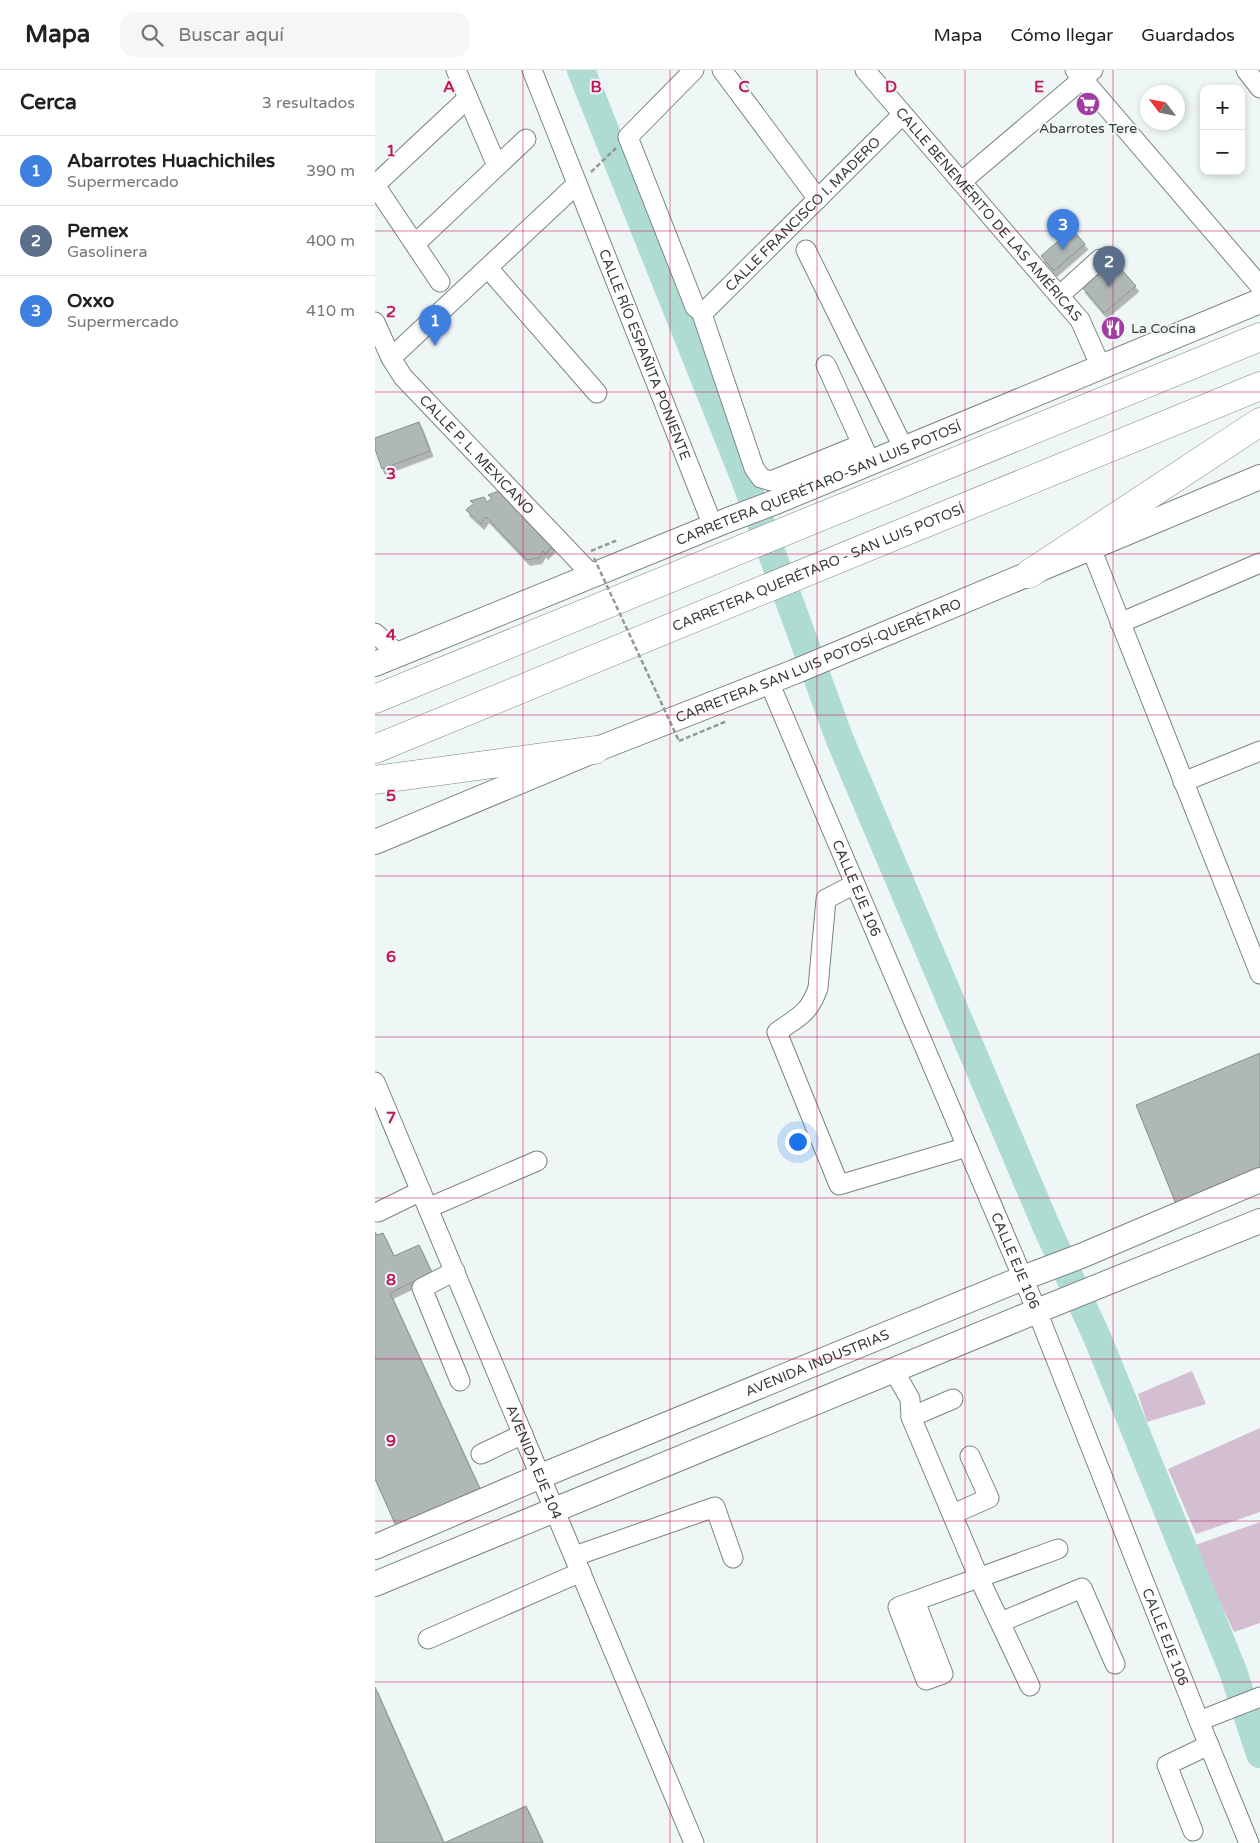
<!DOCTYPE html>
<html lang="es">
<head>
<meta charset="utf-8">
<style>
	body { margin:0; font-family:"Varela Round",sans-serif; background:#f6f6f6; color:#222 }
	.controls { position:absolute; right:15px; top:15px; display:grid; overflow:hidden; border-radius:10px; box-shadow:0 2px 8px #0003 }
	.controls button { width:45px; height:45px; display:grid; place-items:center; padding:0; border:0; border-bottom:1px solid #e0e0e0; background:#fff; color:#222; font:25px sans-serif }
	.compass { position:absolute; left:765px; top:15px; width:45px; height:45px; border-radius:50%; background:#fff; box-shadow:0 2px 8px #0003; rotate:302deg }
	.you { position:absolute; left:422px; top:1071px; width:18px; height:18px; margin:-12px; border:4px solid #fff; border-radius:50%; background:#1a73e8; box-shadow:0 0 0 8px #1a73e833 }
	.badge { display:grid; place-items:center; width:32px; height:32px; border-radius:50%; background:#a23ca0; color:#fff; font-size:16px; font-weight:700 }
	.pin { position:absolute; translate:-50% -41px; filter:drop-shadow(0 1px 2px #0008) }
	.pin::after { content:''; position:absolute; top:26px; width:18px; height:15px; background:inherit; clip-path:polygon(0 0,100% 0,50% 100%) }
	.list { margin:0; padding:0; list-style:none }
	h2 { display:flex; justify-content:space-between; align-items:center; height:65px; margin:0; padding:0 20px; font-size:21px }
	h2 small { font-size:16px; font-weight:400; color:#767676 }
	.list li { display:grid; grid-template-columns:32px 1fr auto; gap:15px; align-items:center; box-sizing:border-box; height:70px; padding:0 20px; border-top:1px solid #e0e0e0 }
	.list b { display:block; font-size:19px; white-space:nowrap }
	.list p { margin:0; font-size:16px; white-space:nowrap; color:#767676 }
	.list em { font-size:16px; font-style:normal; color:#767676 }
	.icon { flex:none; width:28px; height:28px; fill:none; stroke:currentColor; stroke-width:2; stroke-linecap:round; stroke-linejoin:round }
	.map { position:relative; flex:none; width:885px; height:1773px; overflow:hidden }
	header { display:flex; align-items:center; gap:30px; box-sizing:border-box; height:70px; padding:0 25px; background:#fff; border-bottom:1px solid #e0e0e0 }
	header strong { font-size:24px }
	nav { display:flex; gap:28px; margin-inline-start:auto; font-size:18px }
	.search { width:350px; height:45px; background:#f6f6f6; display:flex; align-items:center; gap:12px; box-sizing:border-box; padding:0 18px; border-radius:15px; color:#767676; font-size:19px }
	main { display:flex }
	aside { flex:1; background:#fff }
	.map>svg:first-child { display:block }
</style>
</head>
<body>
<header>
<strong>Mapa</strong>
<div class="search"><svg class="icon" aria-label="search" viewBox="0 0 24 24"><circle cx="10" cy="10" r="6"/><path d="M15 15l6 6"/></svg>Buscar aquí</div>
<nav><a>Mapa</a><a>Cómo llegar</a><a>Guardados</a></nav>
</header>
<main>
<aside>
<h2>Cerca<small>3 resultados</small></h2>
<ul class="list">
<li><span class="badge" style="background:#3f7fe0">1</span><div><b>Abarrotes Huachichiles</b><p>Supermercado</p></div><em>390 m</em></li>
<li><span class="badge" style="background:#5c6f8a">2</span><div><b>Pemex</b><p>Gasolinera</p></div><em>400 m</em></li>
<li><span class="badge" style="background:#3f7fe0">3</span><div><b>Oxxo</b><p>Supermercado</p></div><em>410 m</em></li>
</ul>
</aside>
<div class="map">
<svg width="885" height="1773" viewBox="0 0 885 1773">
	<defs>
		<filter id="shadow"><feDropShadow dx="3" dy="5.5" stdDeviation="0" flood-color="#0004"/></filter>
	</defs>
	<rect width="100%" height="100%" fill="#eef7f5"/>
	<g fill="#d4bfd2">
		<path d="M817,1301L831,1334L772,1352L763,1324Z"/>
		<path d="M885,1358V1442L821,1464L793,1399Z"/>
		<path d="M885,1452V1553L859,1562L818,1476Z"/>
	</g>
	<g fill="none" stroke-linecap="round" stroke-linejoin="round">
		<path stroke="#aedbd2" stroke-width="28" d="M206,0L369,407L465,670L672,1158L722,1267L858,1601L885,1684"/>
	</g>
	<g fill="#afb8b6" stroke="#878f8d" filter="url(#shadow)">
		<path d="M697,159L710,174L679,201L666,186Z"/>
		<path d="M738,190L761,216L729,243L707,217Z"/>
		<path d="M44,352L55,381L7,399L0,379V368Z"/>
		<path d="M129,419L179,475L170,484L168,481L164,488L152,490L111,447L106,454L91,440L99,433L95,431L109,427L112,432L117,428L113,425Z"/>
		<path d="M885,983V1099L801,1134L761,1035Z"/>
		<path d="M0,1162L2,1165L8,1163L19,1186L44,1175L57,1203L15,1223L105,1419L22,1458L0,1409Z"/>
		<path d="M0,1617L69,1773L151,1736L168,1773H0Z"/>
	</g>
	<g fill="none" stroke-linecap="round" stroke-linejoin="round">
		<g stroke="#7c8482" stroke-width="21">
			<g id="minor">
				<path d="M81,0L122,96"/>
				<path id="s1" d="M157,0L338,456"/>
				<path d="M319,0L253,67L320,237L326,241"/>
				<path d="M347,0L443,129"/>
				<path id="s2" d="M490,0L705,250L726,297"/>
				<path d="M700,0L885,216"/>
				<path d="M871,0L885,18"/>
				<path d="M586,112L718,0"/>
				<path d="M0,115L93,28"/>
				<path d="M0,115L65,212"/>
				<path d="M40,174L151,69"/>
				<path d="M431,180L529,379"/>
				<path d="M113,198L222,323"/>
				<path d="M684,226L725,189"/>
				<path d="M326,241L379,398L386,408L396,411L487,374"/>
				<path id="s3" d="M326,241L333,238L527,45"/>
				<path id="s4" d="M0,252L16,288L28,307L217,505"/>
				<path d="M16,288L202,114"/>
				<path d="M451,295L492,385"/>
				<path d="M716,478L885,904"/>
				<path d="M745,553L885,493"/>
				<path d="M0,563L24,585"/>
				<path id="s5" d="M394,612L662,1241L824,1651L874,1773"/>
				<path d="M808,712L885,681"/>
				<path d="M480,814L451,829L443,918C434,944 423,947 402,962L464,1115L592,1077"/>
				<path id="s6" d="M0,1012L319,1773"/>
				<path d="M53,1138L162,1091"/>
				<path d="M3,1142L46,1121"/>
				<path d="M80,1201L47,1218L85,1311"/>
				<path d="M519,1301L535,1329L536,1347L604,1508L655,1616"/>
				<path d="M536,1347L578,1329"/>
				<path d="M106,1384L148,1364"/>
				<path d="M578,1444L614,1428L595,1386"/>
				<path d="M200,1486L340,1437L358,1488"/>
				<path d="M540,1531L568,1604L551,1610L523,1537L683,1479"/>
				<path d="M626,1552L707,1518L740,1594"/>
				<path d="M53,1569L206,1502"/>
				<path d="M824,1651L885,1627"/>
				<path d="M818,1761L792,1695L834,1675"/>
			</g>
		</g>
		<g stroke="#7c8482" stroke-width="26">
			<g id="major">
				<path id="s7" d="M0,594L353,450L403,431L885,231"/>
				<path id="s8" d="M0,772L220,680L419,602L885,407"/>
				<path id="s9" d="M0,1477L166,1406L648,1208L706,1186L885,1110"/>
				<path d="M0,1514L662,1241L885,1151"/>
			</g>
		</g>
		<g stroke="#7c8482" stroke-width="29">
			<g id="highway">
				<path d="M654,504L885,352"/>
				<path d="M0,629L885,267"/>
				<path id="s10" d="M0,679L885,316"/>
				<path d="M0,710L220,680"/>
			</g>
		</g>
		<g stroke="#939a98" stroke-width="2.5" stroke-dasharray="5 2.5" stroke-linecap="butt">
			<path d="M216,102L241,78"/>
			<path d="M216,481L240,471L241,474"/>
			<path d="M304,671L352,651"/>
		</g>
		<use href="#minor" stroke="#fff" stroke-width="19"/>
		<use href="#major" stroke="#fff" stroke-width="24"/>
		<use href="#highway" stroke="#fff" stroke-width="28"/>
		<path stroke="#939a98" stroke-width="2.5" stroke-dasharray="5 2.5" stroke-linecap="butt" d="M219,488L304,671"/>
	</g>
	<path fill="none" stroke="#c2185b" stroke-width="1" stroke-opacity="0.55" d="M148,0V1773M295,0V1773M442,0V1773M590,0V1773M738,0V1773M0,161H885M0,322H885M0,484H885M0,645H885M0,806H885M0,967H885M0,1128H885M0,1289H885M0,1451H885M0,1612H885"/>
	<defs>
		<g id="supermarket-disc" transform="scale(1.25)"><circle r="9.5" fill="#a23ca0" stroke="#eef7f5"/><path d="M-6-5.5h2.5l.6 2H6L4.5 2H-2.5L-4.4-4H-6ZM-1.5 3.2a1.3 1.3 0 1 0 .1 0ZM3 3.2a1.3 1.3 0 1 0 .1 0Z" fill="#fff"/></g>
		<g id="restaurant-disc" transform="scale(1.25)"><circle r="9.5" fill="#a23ca0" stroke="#eef7f5"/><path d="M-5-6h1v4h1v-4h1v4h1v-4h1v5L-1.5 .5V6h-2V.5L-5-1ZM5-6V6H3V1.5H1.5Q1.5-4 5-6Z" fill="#fff"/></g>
	</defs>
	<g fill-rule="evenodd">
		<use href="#supermarket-disc" x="713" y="34"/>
		<use href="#restaurant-disc" x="738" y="258"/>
	</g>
	<g text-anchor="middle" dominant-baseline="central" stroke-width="4" stroke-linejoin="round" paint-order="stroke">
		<g font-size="14" fill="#373b3a" stroke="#eef7f5">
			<text x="713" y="58">Abarrotes Tere</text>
			<text x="756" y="258" text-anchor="start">La Cocina</text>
		</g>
		<g font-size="14" fill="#373b3a" stroke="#eef7f5">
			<text stroke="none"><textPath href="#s3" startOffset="141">CALLE FRANCISCO I. MADERO</textPath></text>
			<text stroke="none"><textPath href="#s2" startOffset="190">CALLE BENEMÉRITO DE LAS AMÉRICAS</textPath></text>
			<text stroke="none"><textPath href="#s1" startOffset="306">CALLE RÍO ESPAÑITA PONIENTE</textPath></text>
			<text stroke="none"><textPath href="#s4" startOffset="169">CALLE P. L. MEXICANO</textPath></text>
			<text stroke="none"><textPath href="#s7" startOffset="479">CARRETERA QUERÉTARO-SAN LUIS POTOSÍ</textPath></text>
			<text stroke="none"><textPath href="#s10" startOffset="479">CARRETERA QUERÉTARO - SAN LUIS POTOSÍ</textPath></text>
			<text stroke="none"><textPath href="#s8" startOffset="479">CARRETERA SAN LUIS POTOSÍ-QUERÉTARO</textPath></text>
			<text stroke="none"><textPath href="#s5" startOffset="224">CALLE EJE 106</textPath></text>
			<text stroke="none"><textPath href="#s5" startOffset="629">CALLE EJE 106</textPath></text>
			<text stroke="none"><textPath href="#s9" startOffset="479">AVENIDA INDUSTRIAS</textPath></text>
			<text stroke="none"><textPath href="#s6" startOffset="412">AVENIDA EJE 104</textPath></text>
			<text stroke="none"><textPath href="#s5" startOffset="1034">CALLE EJE 106</textPath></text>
		</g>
	</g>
	<g font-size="16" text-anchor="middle" font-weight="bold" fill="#c2185b" stroke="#eef7f5" stroke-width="4" stroke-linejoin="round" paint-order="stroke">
		<text x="74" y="22">A</text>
		<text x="221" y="22">B</text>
		<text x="369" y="22">C</text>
		<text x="516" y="22">D</text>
		<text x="664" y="22">E</text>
		<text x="16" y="86">1</text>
		<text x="16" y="247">2</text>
		<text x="16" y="409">3</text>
		<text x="16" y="570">4</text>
		<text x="16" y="731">5</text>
		<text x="16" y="892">6</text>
		<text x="16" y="1053">7</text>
		<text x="16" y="1215">8</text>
		<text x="16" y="1376">9</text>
	</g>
</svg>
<div class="controls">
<button>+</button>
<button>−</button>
</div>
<svg class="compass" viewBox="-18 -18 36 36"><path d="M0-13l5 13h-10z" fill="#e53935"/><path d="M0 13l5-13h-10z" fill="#767676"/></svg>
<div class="you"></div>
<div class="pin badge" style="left:60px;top:276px;background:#3f7fe0">1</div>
<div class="pin badge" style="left:734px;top:217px;background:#5c6f8a">2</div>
<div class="pin badge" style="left:688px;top:180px;background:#3f7fe0">3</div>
</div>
</main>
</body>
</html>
